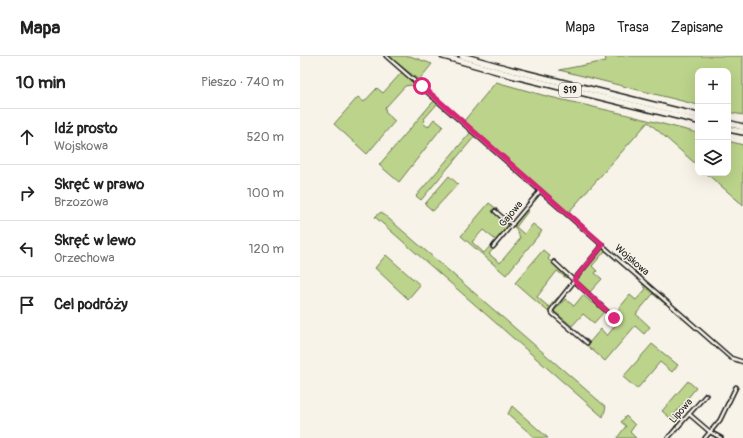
<!DOCTYPE html>
<html lang="pl">
<head>
<meta charset="utf-8">
<style>
	body { margin:0; font-family:Pangolin,sans-serif; background:#f6f6f6; color:#222 }
	.controls { position:absolute; right:12px; top:12px; display:grid; overflow:hidden; border-radius:8px; box-shadow:0 4px 16px #0002 }
	.controls button { width:36px; height:36px; display:grid; place-items:center; padding:0; border:0; border-bottom:1px solid #e0e0e0; background:#fff; color:#222; font:20px sans-serif }
	.stop { position:absolute; width:12px; height:12px; margin:-9px; border:3px solid #db2777; border-radius:50%; background:#fff }
	.stop.end { background:#db2777; border-color:#fff; box-shadow:0 1px 4px #0008 }
	.list { margin:0; padding:0; list-style:none }
	h2 { display:flex; justify-content:space-between; align-items:center; height:52px; margin:0; padding:0 16px; font-size:17px }
	h2 small { font-size:13px; font-weight:400; color:#767676 }
	.list li { display:grid; grid-template-columns:26px 1fr auto; gap:12px; align-items:center; box-sizing:border-box; height:56px; padding:0 16px; border-top:1px solid #e0e0e0 }
	.list b { display:block; font-size:15px; white-space:nowrap }
	.list p { margin:0; font-size:13px; white-space:nowrap; color:#767676 }
	.list em { font-size:13px; font-style:normal; color:#767676 }
	.icon { flex:none; width:22px; height:22px; fill:none; stroke:currentColor; stroke-width:2; stroke-linecap:round; stroke-linejoin:round }
	.map { position:relative; flex:none; width:443px; height:382px; overflow:hidden }
	header { display:flex; align-items:center; gap:24px; box-sizing:border-box; height:56px; padding:0 20px; background:#fff; border-bottom:1px solid #e0e0e0 }
	header strong { font-size:19px }
	nav { display:flex; gap:22px; margin-inline-start:auto; font-size:14px }
	main { display:flex }
	aside { flex:1; background:#fff }
	.map>svg:first-child { display:block }
</style>
</head>
<body>
<header>
<strong>Mapa</strong>
<nav><a>Mapa</a><a>Trasa</a><a>Zapisane</a></nav>
</header>
<main>
<aside>
<h2>10 min<small>Pieszo · 740 m</small></h2>
<ul class="list">
<li><svg class="icon" aria-label="ahead" viewBox="0 0 24 24"><path d="M12 20V5M6 11l6-6 6 6"/></svg><div><b>Idź prosto</b><p>Wojskowa</p></div><em>520 m</em></li>
<li><svg class="icon" aria-label="right" viewBox="0 0 24 24"><path d="M7 20v-9h11M14 6l5 5-5 5"/></svg><div><b>Skręć w prawo</b><p>Brzozowa</p></div><em>100 m</em></li>
<li><svg class="icon" aria-label="left" viewBox="0 0 24 24"><path d="M17 20v-9H6M10 6l-5 5 5 5"/></svg><div><b>Skręć w lewo</b><p>Orzechowa</p></div><em>120 m</em></li>
<li><svg class="icon" aria-label="arrive" viewBox="0 0 24 24"><path d="M6 21V4h12l-3 4 3 4H6"/></svg><div><b>Cel podróży</b></div></li>
</ul>
</aside>
<div class="map">
<svg width="443" height="382" viewBox="0 0 443 382">
	<rect width="100%" height="100%" fill="#f7f3e8"/>
	<filter id="ink" filterUnits="userSpaceOnUse"><feTurbulence type="fractalNoise" baseFrequency=".025" numOctaves="2"/><feDisplacementMap in="SourceGraphic" scale="8" xChannelSelector="R" yChannelSelector="G"/><feConvolveMatrix kernelMatrix="1 2 1 2 8 2 1 2 1" color-interpolation-filters="sRGB"/></filter>
	<g filter="url(#ink)">
		<g fill="#bbd38a" stroke="#6c7853">
			<path d="M88,0H110L132,8L119,24Z"/>
			<path d="M305,0H443V59L428,56V15H398V49L259,14L306,5Z"/>
			<path d="M102,16L122,32L120,37L111,29L105,30L85,52L86,57L95,65L67,98L34,68L58,41L64,46L77,32L83,37Z"/>
			<path d="M196,26L246,40L324,58L398,77V110L348,66L268,157L163,66Z"/>
			<path d="M136,44L142,50L138,47L124,63L125,65L123,67L128,71L134,63L143,70L99,126L79,109L132,47Z"/>
			<path d="M171,76L175,80L121,144L116,140Z"/>
			<path d="M428,85L443,89V149L406,117H428Z"/>
			<path d="M149,120L158,128L133,155L125,148Z"/>
			<path d="M189,147L197,153L195,155L211,169L197,185L183,174L172,186L184,197L191,189L194,192L189,198L200,207L220,183L219,179L214,170L227,153L229,154L216,171L224,178L233,168L242,175L206,219L161,180Z"/>
			<path d="M81,156L306,351L303,361L75,161Z"/>
			<path d="M302,191L306,194L292,210L297,215L295,217L302,223L290,236L277,225L276,222Z"/>
			<path d="M243,194L250,200L248,203L267,221L266,222L257,215L237,241L249,251L258,241L259,242L251,253V257L288,288L301,273L307,280L317,267L313,264L317,259L315,257L330,239L336,244L346,233L342,228L344,226L353,234L352,237L353,238L355,236L366,246L365,248L353,238L336,258L350,271L344,278L335,270L305,305L215,227Z"/>
			<path d="M86,199L120,229L108,243L75,212Z"/>
			<path d="M283,239L292,247L293,246L304,256L294,267L283,258L272,270L254,255L265,243L274,250Z"/>
			<path d="M352,288L378,309L372,316L360,306L337,333L323,321Z"/>
			<path d="M388,325L396,332L373,360L379,366L372,375H371L377,368L362,355Z"/>
			<path d="M212,350L248,382H235L208,358Z"/>
			<path d="M326,360L335,369L330,376L336,382H317L326,370L321,366Z"/>
		</g>
		<g fill="none" stroke-linecap="round" stroke-linejoin="round">
			<path stroke="#66889f" stroke-width="1" d="M323,209L328,215"/>
			<g stroke="#1c1c1c" stroke-width="5.5">
				<g id="street">
					<path d="M86,0L431,302L443,306"/>
					<path d="M195,155L205,164L213,168"/>
					<path d="M193,191L240,135"/>
					<path d="M254,206L314,262"/>
					<path d="M287,287L253,258L251,255L253,252L272,228L274,224L303,189"/>
					<path d="M389,358L410,376L421,382"/>
					<path d="M368,382L406,339"/>
					<path d="M405,382L420,364L436,331"/>
				</g>
			</g>
			<g stroke="#1c1c1c" stroke-width="8">
				<g id="highway">
					<path d="M143,0L211,19L398,65"/>
					<path d="M162,0L212,14L398,60"/>
					<path d="M428,67L443,71"/>
					<path d="M428,73L443,76"/>
				</g>
			</g>
			<use href="#street" stroke="#f7f3e8" stroke-width="2.5"/>
			<use href="#highway" stroke="#f7f3e8" stroke-width="5"/>
		</g>
	</g>
	<g fill="none" stroke-linecap="round" stroke-linejoin="round" filter="url(#ink)">
		<path stroke="#db2777" stroke-width="5" d="M122,30L303,189L274,224L314,262"/>
	</g>
	<g text-anchor="middle" dominant-baseline="central" stroke-width="3" stroke-linejoin="round" paint-order="stroke">
		<rect fill="#f7f3e8" stroke="#5e5c59" stroke-width="1" x="259" y="27" width="22" height="14" rx="3"/>
		<g font-size="9" font-weight="bold" fill="#1c1c1c">
			<text x="270" y="34">S19</text>
		</g>
		<g font-size="10" fill="#1c1c1c" stroke="#f7f3e8">
			<text transform="translate(211 158) rotate(-50)">Gajowa</text>
			<text transform="translate(332 204) rotate(41)">Wojskowa</text>
			<text transform="translate(381 355) rotate(-49)">Lipowa</text>
		</g>
	</g>
</svg>
<div class="controls">
<button>+</button>
<button>−</button>
<button><svg class="icon" aria-label="layers" viewBox="0 0 24 24"><path d="M12 4l9 5-9 5-9-5zM3 14l9 5 9-5"/></svg></button>
</div>
<div class="stop" style="left:122px;top:30px"></div>
<div class="stop end" style="left:314px;top:262px"></div>
</div>
</main>
</body>
</html>
